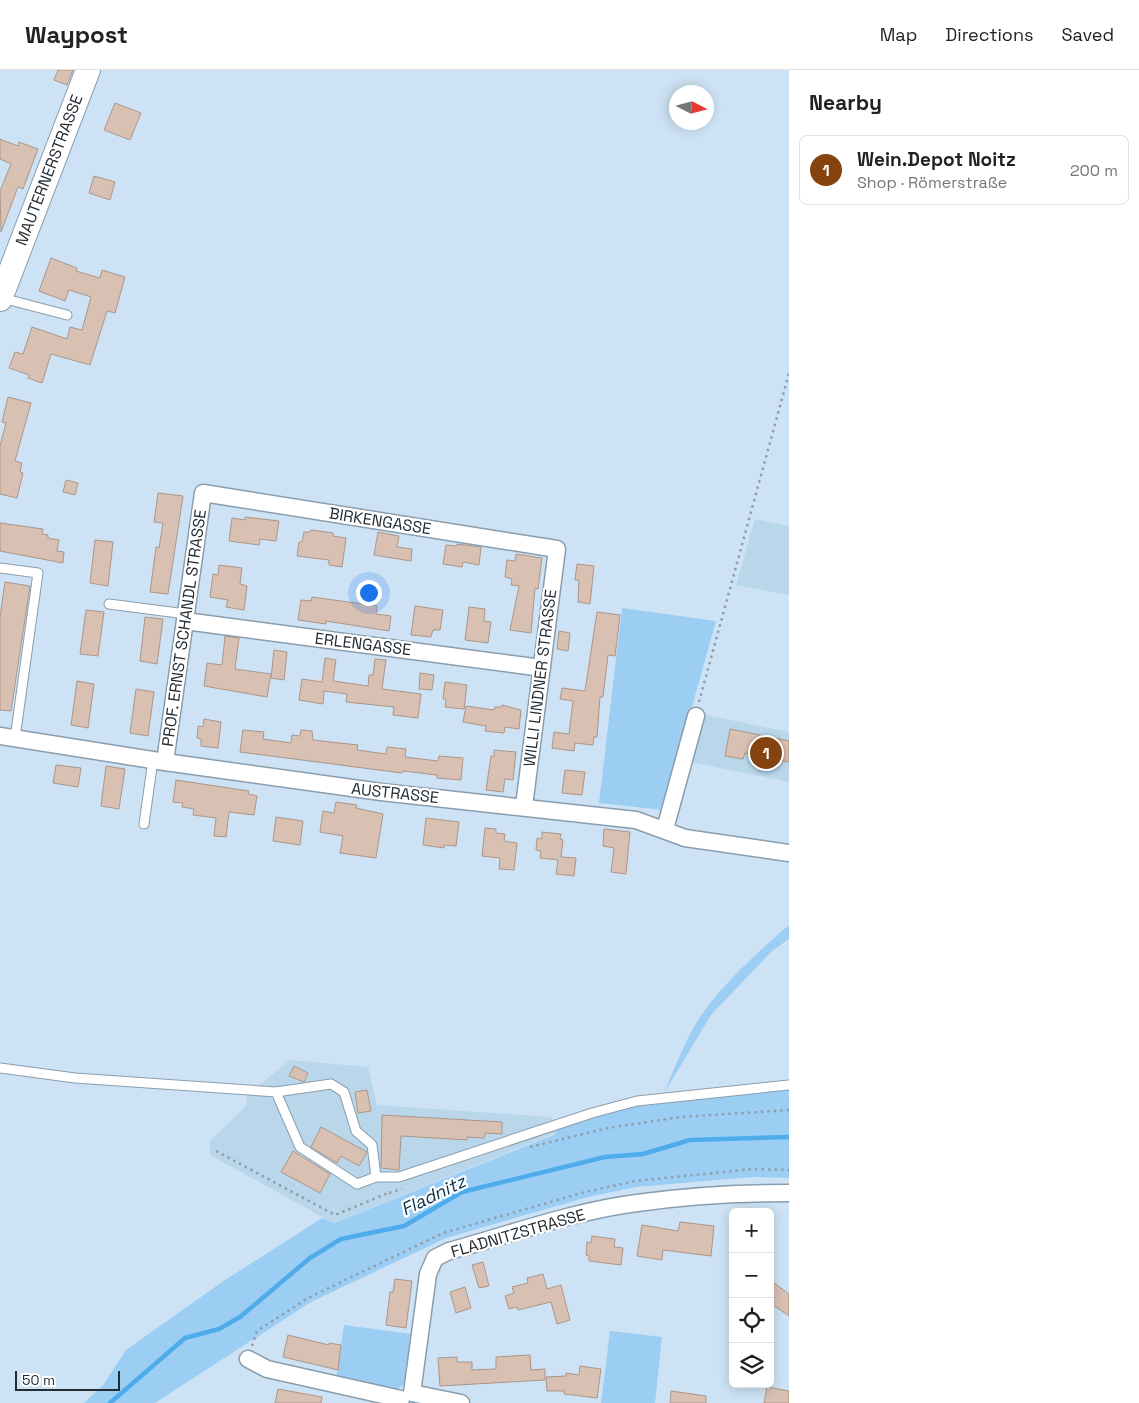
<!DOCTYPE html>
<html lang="en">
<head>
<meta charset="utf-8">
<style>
	body { margin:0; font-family:"Space Grotesk",sans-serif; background:#f2f2f2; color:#222 }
	.controls { position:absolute; right:15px; bottom:15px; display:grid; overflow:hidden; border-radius:8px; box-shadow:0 2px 12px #0003 }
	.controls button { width:45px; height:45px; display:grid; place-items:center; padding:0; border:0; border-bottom:1px solid #e0e0e0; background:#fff; color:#222; font:25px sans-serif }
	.compass { position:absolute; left:669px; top:15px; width:45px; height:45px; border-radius:50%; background:#fff; box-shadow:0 2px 12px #0003; rotate:96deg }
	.scale { position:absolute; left:15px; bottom:12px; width:105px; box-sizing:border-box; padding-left:5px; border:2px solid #242c33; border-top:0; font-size:14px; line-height:18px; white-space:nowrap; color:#242c33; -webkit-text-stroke:4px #fff; paint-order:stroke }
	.you { position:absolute; left:368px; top:522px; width:18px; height:18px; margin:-12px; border:4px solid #fff; border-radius:50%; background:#1a73e8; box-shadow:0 0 0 8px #1a73e833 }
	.badge { display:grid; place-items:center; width:32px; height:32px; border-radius:50%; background:#85440f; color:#fff; font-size:16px; font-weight:700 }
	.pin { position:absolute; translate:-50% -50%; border:2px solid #fff; box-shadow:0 1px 5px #0006 }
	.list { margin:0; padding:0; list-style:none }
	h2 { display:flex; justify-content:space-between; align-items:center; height:65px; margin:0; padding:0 20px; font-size:21px }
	h2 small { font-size:16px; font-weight:400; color:#767676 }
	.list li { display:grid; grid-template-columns:32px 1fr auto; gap:15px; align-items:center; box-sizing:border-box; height:70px; margin:0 10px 10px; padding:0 10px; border:1px solid #e0e0e0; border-radius:8px }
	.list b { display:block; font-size:19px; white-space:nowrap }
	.list p { margin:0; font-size:16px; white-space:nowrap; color:#767676 }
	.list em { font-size:16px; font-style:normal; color:#767676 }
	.icon { flex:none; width:28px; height:28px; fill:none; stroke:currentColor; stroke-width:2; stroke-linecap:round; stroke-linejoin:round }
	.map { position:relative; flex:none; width:789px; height:1333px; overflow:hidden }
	header { display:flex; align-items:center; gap:30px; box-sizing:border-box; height:70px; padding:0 25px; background:#fff; border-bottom:1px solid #e0e0e0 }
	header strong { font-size:24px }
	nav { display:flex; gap:28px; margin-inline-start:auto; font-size:18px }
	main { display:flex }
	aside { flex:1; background:#fff }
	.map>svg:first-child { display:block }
</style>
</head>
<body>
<header>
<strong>Waypost</strong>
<nav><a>Map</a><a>Directions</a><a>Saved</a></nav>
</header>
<main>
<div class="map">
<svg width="789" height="1333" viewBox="0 0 789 1333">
	<rect width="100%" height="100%" fill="#cde3f5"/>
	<g fill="#b9d6eb">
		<path d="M755,449L789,456V525L736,515Z"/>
		<path d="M701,644L789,662V712L691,692Z"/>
		<path d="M290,990L368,997L377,1035L551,1047L556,1063L333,1153L210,1085V1071L246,1036L249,1016L257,1017Z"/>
	</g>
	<g fill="#9ccef4">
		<path d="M622,538L716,551L663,740L599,733Z"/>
		<path d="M789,855V869L772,881L711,945L664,1023C676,995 687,964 705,940C726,911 762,878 789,855Z"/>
		<path d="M789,1019V1108L754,1107L636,1117L588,1127L446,1168L311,1232L155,1333H84L103,1315L126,1280L222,1212L322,1148L334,1153L556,1064L555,1059L637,1035Z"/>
		<path d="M344,1255L412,1264L406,1313L396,1320L336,1308Z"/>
		<path d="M610,1261L662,1267L655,1333H601Z"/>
	</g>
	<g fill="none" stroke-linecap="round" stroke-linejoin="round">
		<path stroke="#4eaceb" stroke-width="4.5" d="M110,1333L185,1268L219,1259L240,1247L310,1188L341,1169L404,1156L462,1122L605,1087L643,1084L690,1070L789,1067"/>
	</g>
	<g fill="#d8c0b2" stroke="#ac9688">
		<path d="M58,0H73L67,15L54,10Z"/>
		<path d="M115,33L141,43L130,70L104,60Z"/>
		<path d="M0,69L18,76L19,72L38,79L23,119L18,117L1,162L0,121L11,94L0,89Z"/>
		<path d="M94,106L115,112L110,130L89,123Z"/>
		<path d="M51,188L77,198L76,201L100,208L102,200L125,207L115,243L107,241L90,295L51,284L42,313L28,308L29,305L9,298L15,282L23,284L32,257L67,269L70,257L82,260L91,227L69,220L65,231L39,221Z"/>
		<path d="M8,327L31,333L15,391L22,393L20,402L23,403L17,428L0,424V376L6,353L2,352Z"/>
		<path d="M66,410L78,413L75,425L63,422Z"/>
		<path d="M158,423L183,426L168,524L150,522L156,477L159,478L163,453L154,452Z"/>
		<path d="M245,447L279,451L276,471L260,469L259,475L229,471L232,448L245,450Z"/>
		<path d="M0,453L43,459L42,464L48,465V468L59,470L57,481L64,482L63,493L0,481Z"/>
		<path d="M311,460L333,463V466L346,468L342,497L329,495V490L297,486L299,472H302L304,462H310Z"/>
		<path d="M378,462L399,466L397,477L412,479L411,491L374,485Z"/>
		<path d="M95,470L113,472L108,516L90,513Z"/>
		<path d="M457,474L481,477L479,495L463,492L462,497L443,494L446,475L457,476Z"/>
		<path d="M516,484L542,488L538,519L535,518L531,563L510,560L519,516L511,515L512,509L505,507L507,490L515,491Z"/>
		<path d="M577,494L594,496L590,534L578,532L579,510H575Z"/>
		<path d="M219,495L242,498L240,514L247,516L244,540L226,537L228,530L210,527L213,504L218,505Z"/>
		<path d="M5,512L30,516L11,641L0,640V547Z"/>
		<path d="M312,527L377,536L376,544L391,546L389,561L326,551V554L298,550L301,530L311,531Z"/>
		<path d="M415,536L443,540L440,560H433L431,567L411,565Z"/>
		<path d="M469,537L485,539L484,551L491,552L488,573L465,570Z"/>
		<path d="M86,540L104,542L98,586L80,584Z"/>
		<path d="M597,542L620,545L615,586L608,585L603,627H600L597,667H594L593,675L575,673L574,681L552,678L554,662L569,664L573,631L560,629L562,618L585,621Z"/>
		<path d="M145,547L163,549L157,594L140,591Z"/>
		<path d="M559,561L570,563L568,581L557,579Z"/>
		<path d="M225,566L239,568L235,599L271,604L267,627L204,616L207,593L222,595Z"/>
		<path d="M274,580L287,582L284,610L271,608Z"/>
		<path d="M325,588L336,590L333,611L368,616L369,605H373L375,589L386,590L382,619L421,624L418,648L393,645L394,637L346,632L347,624L324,621L323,634L299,630L302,609L322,612Z"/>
		<path d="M420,603L434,605L432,620L419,619Z"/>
		<path d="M77,611L94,614L88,658L71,655Z"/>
		<path d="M445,612L467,615L464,639L445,637L446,629H443Z"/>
		<path d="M136,619L154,622L148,666L130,663Z"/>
		<path d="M502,635L521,640L519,659L505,657L504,663L485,661L486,656L463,652L466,636L494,640L495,637H502Z"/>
		<path d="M204,649L221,652L218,678L201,676V669L197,668L198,656L203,657Z"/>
		<path d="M730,659L789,671V692L745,683L743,689L725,686Z"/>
		<path d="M243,660L264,662L263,669L291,673L292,665L300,666L301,660L312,661L313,670L358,675L357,680L386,684L387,677L406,679L405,687L438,691L439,686L463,688L461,710L437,708V705L403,701L402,703L240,682Z"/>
		<path d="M494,680L516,682L513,710L505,709L503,722L486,720L491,686H494Z"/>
		<path d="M56,695L81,698L78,717L53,713Z"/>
		<path d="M106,696L125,699L119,739L101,736Z"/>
		<path d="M565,700L585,702L582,725L562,723Z"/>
		<path d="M176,710L249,721L248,724L257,726L254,745L229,742L226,767L214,766L216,748L193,745L194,739L182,737L183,733L173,732Z"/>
		<path d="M336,732L357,735L356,738L383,744L376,788L340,783L343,766L320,762L323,741L334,743Z"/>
		<path d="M276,747L303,751L300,775L273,771Z"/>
		<path d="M426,748L459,752L456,776L444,775V778L423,775Z"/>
		<path d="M485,758L496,759V763L505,764L504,771L517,773L514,800L499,799L500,788L482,786Z"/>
		<path d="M604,759L630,762L626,804L611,802L614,778L603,776Z"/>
		<path d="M542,762L561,764L560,769L563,770L561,787L576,788L574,806L556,804L558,790L540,788L541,781L536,780L537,768L542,769Z"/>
		<path d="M294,996L308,1003L304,1012L289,1006Z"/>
		<path d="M367,1020L371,1041L358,1043L355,1022Z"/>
		<path d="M382,1045L502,1052V1064L485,1063L484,1068L467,1067V1070L401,1066L399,1100L381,1098Z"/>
		<path d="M321,1057L367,1082L359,1096L341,1086L337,1093L311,1077Z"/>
		<path d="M293,1081L330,1104L320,1123L281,1102Z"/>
		<path d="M680,1152L714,1156L711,1186L663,1180L662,1190L637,1186L642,1155L678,1161Z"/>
		<path d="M592,1166L615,1169L614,1177L623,1178L621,1195L589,1191V1186L586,1185L587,1172L591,1173Z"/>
		<path d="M483,1192L489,1216L479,1218L472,1195Z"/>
		<path d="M543,1204L547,1219L561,1215L570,1250L557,1254L551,1232L518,1240L517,1237L509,1239L505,1226L514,1223L512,1217L528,1213L527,1208Z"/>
		<path d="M395,1209L412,1211L406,1258L386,1255L390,1222H393Z"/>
		<path d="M770,1210L789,1224V1246L770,1233Z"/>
		<path d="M465,1217L471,1238L456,1243L450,1222Z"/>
		<path d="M288,1265L329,1275V1273L341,1275L338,1300L283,1287Z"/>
		<path d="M530,1285L531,1300L545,1299V1310L440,1316L438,1288L457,1287V1292H472V1300L496,1299V1287Z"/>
		<path d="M580,1296L601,1299L597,1328L564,1324V1321H547L546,1307L566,1306V1303L579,1305Z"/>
		<path d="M767,1317L789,1321V1333H764Z"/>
		<path d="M278,1319L322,1327L321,1333H275Z"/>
		<path d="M671,1321L706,1326V1333H670Z"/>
	</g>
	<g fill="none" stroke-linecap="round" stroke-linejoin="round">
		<g stroke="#899dad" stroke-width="11">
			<g id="lane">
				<path d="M2,228L67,245"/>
				<path d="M0,498L38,503L15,668"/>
				<path d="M109,534L186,544"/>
				<path d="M144,754L153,690"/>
				<path d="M0,998L75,1008L276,1022L300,1077L357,1114L376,1107H399L592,1043L637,1031L789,1015"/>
				<path d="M276,1022L331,1014L344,1022L356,1061L372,1075L376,1107"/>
			</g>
		</g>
		<g stroke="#899dad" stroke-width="19">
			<g id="street">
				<path d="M185,551L542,598"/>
				<path d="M0,666L165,692L381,722L636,750L685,768L789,783"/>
				<path d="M165,692L203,423L557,479L524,736"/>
				<path d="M665,759L696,646"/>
				<path d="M248,1289L267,1299L401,1329"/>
				<path d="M461,1333L412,1323L428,1204L435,1188L449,1181C511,1164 574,1141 637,1133C687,1126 739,1123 789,1123"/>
			</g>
		</g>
		<g stroke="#899dad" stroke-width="26">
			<path id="secondary" d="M0,229L88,0"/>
		</g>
		<g stroke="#8e9eac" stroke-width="2.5" stroke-dasharray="2.5 4" stroke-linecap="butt">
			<path d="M699,632L789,303"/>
			<path d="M530,1077L608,1058L681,1047L789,1040"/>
			<path d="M216,1081L335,1145L388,1123"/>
			<path d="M389,1123L402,1119"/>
			<path d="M252,1276L257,1261L308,1228L443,1163L585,1122L635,1111L753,1099L789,1100"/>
		</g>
		<use href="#lane" stroke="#fff" stroke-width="9"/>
		<use href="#street" stroke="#fff" stroke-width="16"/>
		<use href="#secondary" stroke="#fff" stroke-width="24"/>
	</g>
	<g text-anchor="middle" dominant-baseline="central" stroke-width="4.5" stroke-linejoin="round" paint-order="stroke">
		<g font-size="16" fill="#242c33" stroke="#fff">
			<text transform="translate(49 100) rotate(-69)">MAUTERNERSTRASSE</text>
			<text transform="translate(380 451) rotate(9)">BIRKENGASSE</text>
			<text transform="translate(184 558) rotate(-82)">PROF. ERNST SCHANDL STRASSE</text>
			<text transform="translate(363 574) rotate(7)">ERLENGASSE</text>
			<text transform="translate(540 608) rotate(-83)">WILLI LINDNER STRASSE</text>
			<text transform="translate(395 723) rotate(6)">AUSTRASSE</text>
			<text transform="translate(518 1163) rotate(-16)">FLADNITZSTRASSE</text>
		</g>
		<g font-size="18" font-style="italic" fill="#063049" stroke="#fff">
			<text transform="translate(433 1125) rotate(-26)">Fladnitz</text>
		</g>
	</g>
</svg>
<div class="controls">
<button>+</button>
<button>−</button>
<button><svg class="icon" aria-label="locate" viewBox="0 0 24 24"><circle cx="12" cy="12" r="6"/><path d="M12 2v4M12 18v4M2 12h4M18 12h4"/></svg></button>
<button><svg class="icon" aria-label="layers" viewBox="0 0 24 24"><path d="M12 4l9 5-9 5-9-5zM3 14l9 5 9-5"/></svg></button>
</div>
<svg class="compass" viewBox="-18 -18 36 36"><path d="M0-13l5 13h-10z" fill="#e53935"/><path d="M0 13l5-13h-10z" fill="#767676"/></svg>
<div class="scale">50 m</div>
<div class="you"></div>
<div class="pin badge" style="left:766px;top:683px">1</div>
</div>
<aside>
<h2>Nearby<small></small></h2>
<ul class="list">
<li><span class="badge">1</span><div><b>Wein.Depot Noitz</b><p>Shop · Römerstraße</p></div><em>200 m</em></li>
</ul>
</aside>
</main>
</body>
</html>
